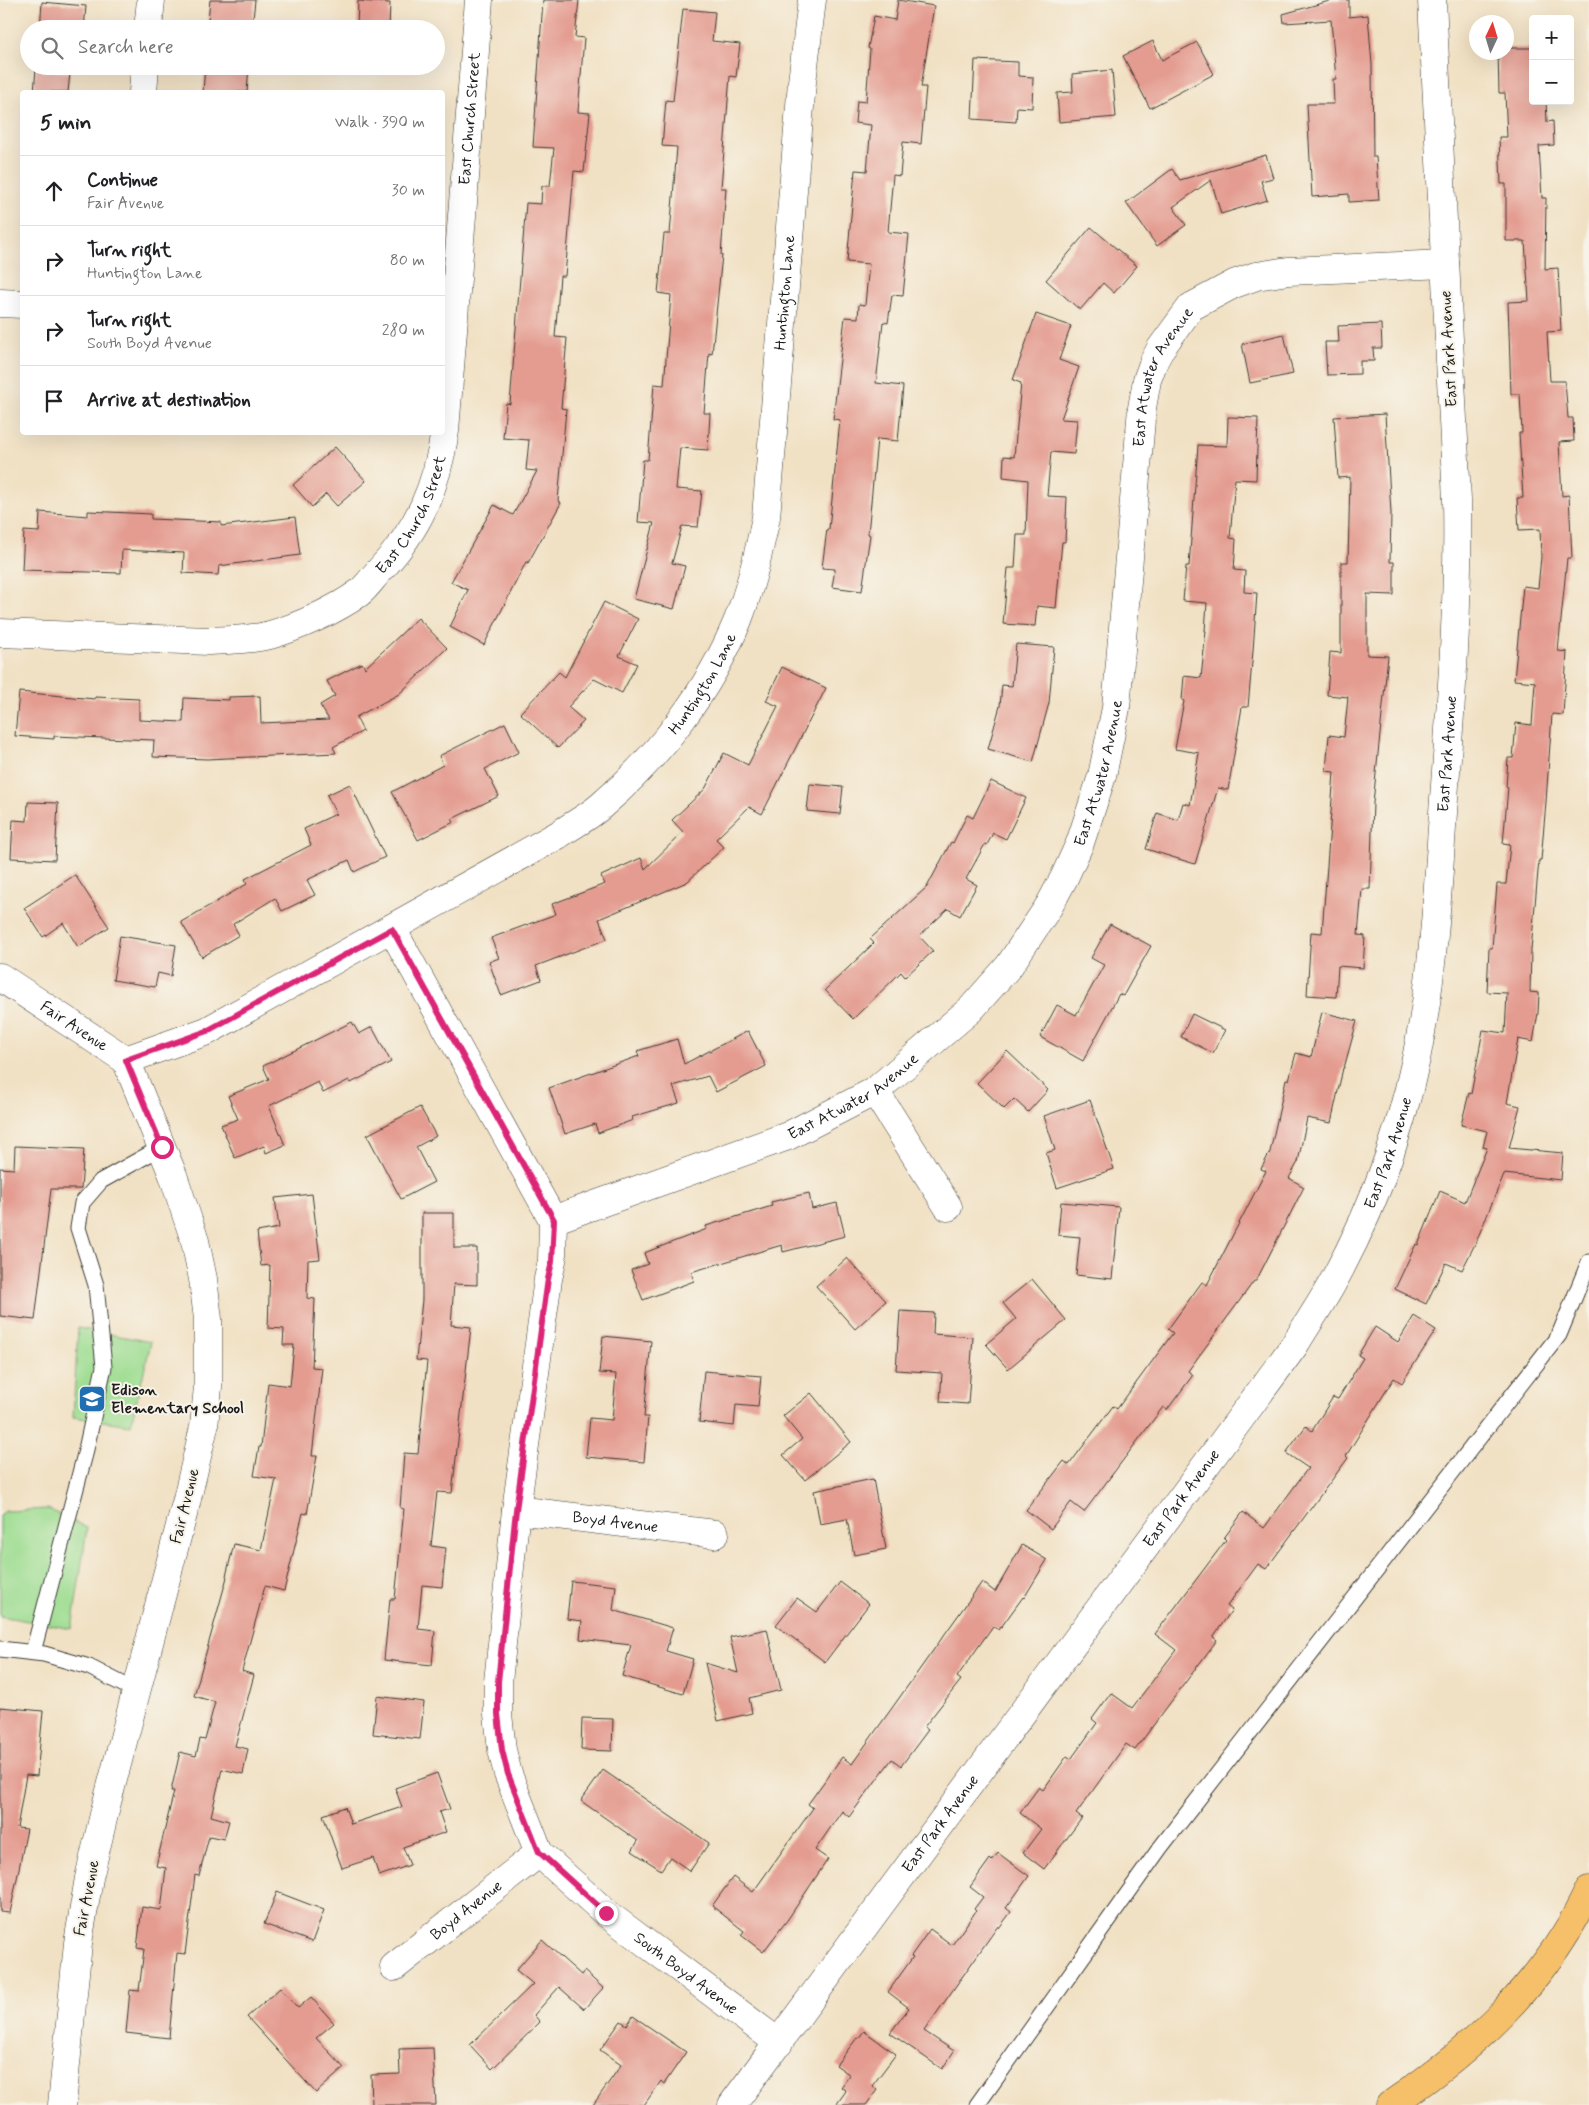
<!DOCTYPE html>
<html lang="en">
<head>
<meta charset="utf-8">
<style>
	body { margin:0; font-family:Mynerve,sans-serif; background:#f2f2f2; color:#202124 }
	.controls { position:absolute; right:15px; top:15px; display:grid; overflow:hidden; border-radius:5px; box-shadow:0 5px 20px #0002 }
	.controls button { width:45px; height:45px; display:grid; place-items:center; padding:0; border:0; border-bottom:1px solid #e0e0e0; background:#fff; color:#202124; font:25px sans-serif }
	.compass { position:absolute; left:1469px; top:15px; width:45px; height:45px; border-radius:50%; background:#fff; box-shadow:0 5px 20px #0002; rotate:4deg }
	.stop { position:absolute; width:15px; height:15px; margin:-11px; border:4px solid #db2777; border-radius:50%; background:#fff }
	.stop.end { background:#db2777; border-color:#fff; box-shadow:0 1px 5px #0008 }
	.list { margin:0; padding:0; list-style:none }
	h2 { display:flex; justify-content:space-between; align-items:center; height:65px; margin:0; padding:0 20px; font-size:21px }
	h2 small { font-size:16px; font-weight:400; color:#757577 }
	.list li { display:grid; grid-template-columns:32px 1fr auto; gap:15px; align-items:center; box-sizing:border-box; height:70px; padding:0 20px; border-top:1px solid #e0e0e0 }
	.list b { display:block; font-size:19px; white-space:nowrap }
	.list p { margin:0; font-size:16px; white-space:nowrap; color:#757577 }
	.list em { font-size:16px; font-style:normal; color:#757577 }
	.icon { flex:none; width:28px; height:28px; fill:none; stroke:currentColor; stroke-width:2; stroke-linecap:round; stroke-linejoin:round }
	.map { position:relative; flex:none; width:1589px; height:2105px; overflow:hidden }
	.search { position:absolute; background:#fff; box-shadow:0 5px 20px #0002; left:20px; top:20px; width:425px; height:55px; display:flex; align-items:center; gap:12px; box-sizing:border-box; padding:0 18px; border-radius:28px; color:#757577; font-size:19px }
	.panel { position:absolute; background:#fff; box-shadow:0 5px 20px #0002; left:20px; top:90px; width:425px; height:345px; border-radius:5px }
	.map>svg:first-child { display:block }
</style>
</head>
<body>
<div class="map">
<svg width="1589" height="2105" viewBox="0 0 1589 2105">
	<rect width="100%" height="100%" fill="#f7f3e8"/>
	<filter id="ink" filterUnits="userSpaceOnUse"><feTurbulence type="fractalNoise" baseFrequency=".02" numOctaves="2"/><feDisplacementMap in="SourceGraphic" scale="10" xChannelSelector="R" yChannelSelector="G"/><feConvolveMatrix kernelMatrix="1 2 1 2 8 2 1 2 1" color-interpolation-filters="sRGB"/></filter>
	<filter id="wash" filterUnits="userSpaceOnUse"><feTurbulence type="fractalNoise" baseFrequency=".0096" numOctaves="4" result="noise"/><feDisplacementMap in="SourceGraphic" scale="20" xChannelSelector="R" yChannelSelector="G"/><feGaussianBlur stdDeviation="1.12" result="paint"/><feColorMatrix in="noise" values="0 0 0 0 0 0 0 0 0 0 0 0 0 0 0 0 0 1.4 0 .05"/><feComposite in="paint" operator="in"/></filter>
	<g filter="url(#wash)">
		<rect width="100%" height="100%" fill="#f1e1c4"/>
		<g fill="#9edd92" stroke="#5d7c57">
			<path d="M78,1328L151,1342L131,1425L73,1417Z"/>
			<path d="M48,1509L87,1528L72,1629L0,1616V1516L5,1511Z"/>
		</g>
		<g id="blocks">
			<g fill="#e49b90">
				<path d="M210,0H255L252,29H201V21H208Z"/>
				<path d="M543,0H579L575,37L584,38L578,112L590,113L584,172L574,171L565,276H560L555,337L567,338L561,408L566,409L558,501L561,503L528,563L526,562L484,645L450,627L468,590L451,582L494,505L513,515L537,471L526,470L529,440L503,438L506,403L510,404L526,203L541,204L542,186H550L554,148L533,147Z"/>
				<path d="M898,0L934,6L921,87H926L921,144L903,142L900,176L893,175L888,232L909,234L903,296L892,295L888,323L883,322L876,383L903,386L898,441L877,439L868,534L870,535L862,591L832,587L835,569L822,568L827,529H829L840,420L833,419L845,317L858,318L859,304L865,305L869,264L847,262L855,170L867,171L871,125L855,123L857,101L866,102L870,49L868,48L874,16L895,20Z"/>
				<path d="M1333,0H1349V17L1368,15L1372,65L1373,157H1376L1379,200L1349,202V194L1312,197L1307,104H1334L1333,79H1336L1331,20L1284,23L1283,14Z"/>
				<path d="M358,1L390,3L389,29H357Z"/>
				<path d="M42,2L86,6L84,29H40Z"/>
				<path d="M683,9L715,12L712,41L740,44L736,77L730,76L721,188H726L721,255H722L712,354L709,353L704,413H710L708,450L680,448L676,489L702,491L698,527L682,526L672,563L685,566L674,609L634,599L654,523L638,522L643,460H648L654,384L664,385L671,295L658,293L664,234H670L677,147L662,146L666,100L673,101Z"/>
				<path d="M1153,41L1162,60L1197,42L1214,74L1150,108L1123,56Z"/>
				<path d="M1506,48H1533V101H1546L1547,122L1553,121L1554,145L1539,146L1542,198H1546L1545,269L1558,268L1561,331L1547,332L1550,381H1565L1568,418H1573L1574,441L1559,442L1562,496L1569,495L1572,558H1567L1558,651L1567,652L1563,715L1552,714L1546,802L1541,860H1539L1531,950L1530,992L1539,993L1538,1013L1533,1042L1518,1039L1507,1103L1520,1106L1509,1148L1563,1153L1561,1180L1504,1174L1476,1242L1462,1270L1446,1263L1426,1304L1395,1289L1416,1244L1418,1245L1440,1191L1465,1202L1487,1148L1483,1147L1487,1131L1461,1125L1469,1093L1471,1094L1483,1030L1505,1033L1507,993L1487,992L1489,948H1492L1497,884H1506L1510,845L1503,844L1508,787H1506L1508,758H1513L1516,723L1532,725L1535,682L1514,680L1523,586L1538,588L1541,557L1540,529L1519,530L1517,498H1523L1519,433H1522L1520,394H1511L1508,302L1529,301L1525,241H1506V184H1501L1499,137H1507L1505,93H1499L1498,52H1506Z"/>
				<path d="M975,60L1018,62V76L1033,77L1032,108L1017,107L1016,122L972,119Z"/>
				<path d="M205,66H249L247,92H203Z"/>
				<path d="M36,69L70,73L68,92H34Z"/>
				<path d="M1112,70L1116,117L1059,122L1057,93L1073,92L1072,74Z"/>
				<path d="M1266,155L1273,178L1261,181L1267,200L1221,214L1211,180L1173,207L1186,225L1157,246L1126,203L1172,169L1180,180Z"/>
				<path d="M1091,227L1137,266L1114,293L1103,283L1080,310L1046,280Z"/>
				<path d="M1036,314L1071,326L1059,360L1079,367L1061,419L1077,420L1074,454L1051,452L1047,496L1067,497L1065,542H1062L1056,608L1037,606L1035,626L1003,624L1008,568H1015L1017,535H1026L1028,480L1003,477L1004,456L1014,457L1021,383L1013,380Z"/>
				<path d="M1381,324L1382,348H1373L1374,361H1360V374L1327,375L1325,342H1339L1338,326Z"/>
				<path d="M1284,334L1293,374L1250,383L1242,344Z"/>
				<path d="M1385,414L1391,513L1390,562H1394V595L1367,594V655L1388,656L1373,803L1370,889H1362L1358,935L1365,936L1363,968L1338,966L1336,997L1307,995L1311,932L1322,933L1334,772L1326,771L1329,735L1344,737L1348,697L1327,695L1330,652L1341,653V562H1348L1350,477L1338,478L1334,417Z"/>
				<path d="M1228,417L1258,418L1256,480L1235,479L1230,538L1236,539L1234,570L1245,571L1244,592L1257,593L1253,651L1248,707H1242L1228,790L1218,788L1195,864L1146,849L1157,813L1178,820L1183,803L1190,805L1199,753L1175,749L1184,701L1182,700L1184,676L1201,678L1206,631H1205L1207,603L1183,601L1186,566H1189L1198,445L1227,446Z"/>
				<path d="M335,447L366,481L337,506L326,494L312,507L293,485Z"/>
				<path d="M88,511L151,514V519L221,522V526L295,517L300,555L219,566L218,575L183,573L184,553L122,550L121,573L22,570L24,531L39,532L40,512L88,516Z"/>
				<path d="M604,602L638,619L619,656L637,664L622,693L594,679L568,707L584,721L558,748L520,713L559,672L565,677Z"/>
				<path d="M418,618L447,648L399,694L356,717L363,731L333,747L336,753L207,759L153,757L154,740L54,736V739L15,736L19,692L95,699V697L139,699V720L183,722L184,698L229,700V697L260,696L261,723L329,720L320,705L335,696L327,681L362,663L365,668Z"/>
				<path d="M1016,644L1054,647L1049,703L1033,762L988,749L1000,706L1002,685L1012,686Z"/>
				<path d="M782,667L826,688L762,814L749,807L716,839L724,847L687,882L599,919L607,939L536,966L541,980L501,995L489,962L499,958L491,938L556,914L552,904L605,884L601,876L641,858L645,869L683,832L672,820L705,789L724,753L748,765L778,706L766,701Z"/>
				<path d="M505,723L519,752L485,769L499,796L452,819L454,822L418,840L392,792L443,765L439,756Z"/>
				<path d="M991,781L1026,798L1006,839L993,833L987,845L985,844L966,879L977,885L960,916L948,909L919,936L933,951L905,977L901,972L853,1019L825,990L874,943L870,939L927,887L951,842L953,843L967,815L973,818Z"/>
				<path d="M350,784L385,857L354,872L349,860L307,880L315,895L282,911L275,898L233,924L239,935L202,957L181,922L247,884L245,879L311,845L304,829L336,814L327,795Z"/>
				<path d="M810,784L843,787L840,814L807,811Z"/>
				<path d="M28,802L58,803L55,860L11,858L13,820L27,821Z"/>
				<path d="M75,875L109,927L78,947L63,923L43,937L24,908Z"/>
				<path d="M1110,924L1151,946L1123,996L1119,994L1083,1061L1040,1037L1057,1005L1076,1015L1104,965L1091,958Z"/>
				<path d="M120,936L176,945L171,976L158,973L155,987L113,980Z"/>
				<path d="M1322,1012L1357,1021L1344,1068H1343L1331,1123L1307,1118L1298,1162L1289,1178L1304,1187L1256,1281H1254L1188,1371L1193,1375L1167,1410L1163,1407L1084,1512L1071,1502L1051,1529L1026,1510L1064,1461L1069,1465L1113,1406L1117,1409L1173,1333L1168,1329L1202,1282L1207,1285L1266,1171L1261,1169L1270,1152L1286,1079L1289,1080L1296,1053L1311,1057Z"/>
				<path d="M1192,1014L1225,1030L1213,1053L1181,1037Z"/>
				<path d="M352,1022L359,1034L372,1027L391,1062L351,1083L349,1080L323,1093L318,1082L269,1106L285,1145L266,1153L264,1146L235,1158L221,1125L238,1119L228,1096L269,1079L263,1066Z"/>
				<path d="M748,1031L766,1066L716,1092L708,1076L673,1086L679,1103L632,1117L633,1120L598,1133L595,1124L565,1134L549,1088L639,1056L637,1051L677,1039L684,1064Z"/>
				<path d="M1007,1051L1048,1090L1028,1112L1014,1099L1004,1109L977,1083Z"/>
				<path d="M1090,1100L1114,1169L1057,1188L1046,1153L1055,1150L1044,1116Z"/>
				<path d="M420,1107L436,1136L416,1147L434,1182L401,1199L367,1135Z"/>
				<path d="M15,1146L84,1149L81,1189H51L35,1320L0,1316V1168L14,1169Z"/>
				<path d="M809,1193L812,1209L837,1203L845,1236L783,1252L782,1245L691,1272L694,1281L643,1300L631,1270L648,1264L644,1253L707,1229L706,1226L772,1206L771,1202Z"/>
				<path d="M312,1194L320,1259L308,1260L307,1298L315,1299L312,1367L322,1368L312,1456H317L307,1514L303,1513L284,1591L265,1586L242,1671L254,1675L235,1746L248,1749L243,1774L222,1769L211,1816L229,1821L224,1839L209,1836L199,1876L195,1875L185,1954L177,1953L169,2038L126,2033L130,1990L139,1991L144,1949L137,1948L142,1907L161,1910L166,1868L156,1866L174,1791H171L180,1752L196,1756L200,1739L205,1740L215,1702L194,1696L227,1577L226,1576L234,1544L261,1550L276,1479L254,1476L259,1447H261L268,1383L290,1386L294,1345H283L284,1329L268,1328L270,1265L261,1266L257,1232L279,1228L275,1198Z"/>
				<path d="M1061,1202L1119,1207L1112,1279L1076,1275L1080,1237L1058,1235Z"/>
				<path d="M422,1213H454V1248H477V1285L454,1284L451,1325L471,1327L452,1493L437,1492L431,1546L446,1548L442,1587L422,1585L418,1629L435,1631L432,1665L384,1660L390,1599H395L404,1509L400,1508L404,1453L418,1454L427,1361L416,1360L422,1300Z"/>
				<path d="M847,1258L886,1301L855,1329L816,1286Z"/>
				<path d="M1032,1279L1066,1320L1008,1369L986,1344L1016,1319L1003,1303Z"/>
				<path d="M900,1311L934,1313L933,1334L973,1337L968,1404L940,1402L942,1373L896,1370Z"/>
				<path d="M1414,1316L1436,1330L1402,1383L1394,1378L1346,1456L1348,1458L1266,1569L1258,1564L1227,1606L1232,1610L1213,1637L1217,1640L1135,1750L1126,1744L1076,1814L1082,1818L1044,1869L1023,1853L1041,1829L1020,1813L1039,1787L1043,1790L1067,1756L1071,1759L1097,1723L1092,1719L1111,1693L1132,1708L1176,1650L1155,1634L1226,1540L1224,1538L1243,1512L1264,1528L1308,1468L1286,1453L1306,1426L1312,1431L1333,1397L1338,1399L1363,1358L1358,1355L1375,1327L1398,1342Z"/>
				<path d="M603,1336L651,1341L644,1417H648L644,1462L586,1457L590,1418L612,1420L616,1374L599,1373Z"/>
				<path d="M704,1371L761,1376L758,1407L736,1405L734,1426L699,1422Z"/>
				<path d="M811,1393L851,1442L805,1480L783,1455L802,1439L783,1416Z"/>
				<path d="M873,1479L886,1549L854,1555L847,1519L820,1524L814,1491Z"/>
				<path d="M1022,1545L1047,1560L1024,1598L1023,1597L999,1630L993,1626L957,1677L961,1680L924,1727L928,1730L901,1766L892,1759L849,1817L842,1811L815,1850L828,1859L788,1919L763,1952L741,1935L744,1931L712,1906L733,1877L753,1892L813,1808L808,1804L842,1757L852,1764L982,1582L995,1592Z"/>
				<path d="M571,1581L616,1586L613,1610L673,1628L666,1651L693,1659L683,1694L622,1676L631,1645L580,1639L582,1621L567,1619Z"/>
				<path d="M840,1582L869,1604L825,1662L776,1625L797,1598L817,1612Z"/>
				<path d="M767,1629L781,1690L749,1698L752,1713L718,1721L705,1663L738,1673L730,1637Z"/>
				<path d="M377,1696L424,1702L420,1739L373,1734Z"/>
				<path d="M0,1707L43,1711L37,1776L26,1775L17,1828L27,1829L10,1913L0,1912Z"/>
				<path d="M582,1718L613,1719L612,1751L581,1750Z"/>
				<path d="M603,1770L709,1843L690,1871L670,1857L661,1870L632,1851L638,1841L581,1801Z"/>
				<path d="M437,1773L450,1809L439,1812L446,1832L403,1847L410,1865L379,1876L373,1858L342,1868L323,1815L345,1807L351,1824L402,1807L395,1788Z"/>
				<path d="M998,1853L1029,1876L1006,1908L1011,1912L999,1928L998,1926L924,2031L954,2051L942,2069L890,2033L909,2008L888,1992L913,1957L911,1956L930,1929L952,1945L976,1911L974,1909L983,1897L970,1887L990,1859L992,1861Z"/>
				<path d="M277,1892L324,1910L312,1942L264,1924Z"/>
				<path d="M542,1940L581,1975L584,1971L603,1988L584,2009L559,1987L534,2015L540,2022L492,2069L470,2045L533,1984L516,1970Z"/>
				<path d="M280,1988L298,2008L311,1997L334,2023L316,2038L344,2068L316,2093L247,2017Z"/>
				<path d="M633,2016L686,2052L664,2084L661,2081L644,2105H593L621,2065L600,2050L621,2021L627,2025Z"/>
				<path d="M864,2031L896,2054L872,2086L877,2090L866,2105H836L846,2091L841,2087L850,2075L836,2065L857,2038L858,2039Z"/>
				<path d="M433,2048L436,2105H372L371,2075L400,2074L399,2049Z"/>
			</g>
		</g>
	</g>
	<g filter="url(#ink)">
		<use href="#blocks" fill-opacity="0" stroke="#3c3a35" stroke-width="1"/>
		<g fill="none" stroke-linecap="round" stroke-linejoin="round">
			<g stroke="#3c3a35" stroke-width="17">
				<g id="lane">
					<path d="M0,1649L44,1654L89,1667L136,1691"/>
					<path d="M33,1652L85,1454L104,1367L96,1285L78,1228L82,1203L101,1181L162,1147"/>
					<path d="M977,2105L1160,1848L1559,1335L1589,1262"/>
				</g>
			</g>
			<g stroke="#3c3a35" stroke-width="29">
				<g id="street">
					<path d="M148,29L151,0"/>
					<path d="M143,92L145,66"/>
					<path d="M0,303L22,304"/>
					<path id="s1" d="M0,633L209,641C229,640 250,640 270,635C298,627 336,610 359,593C367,587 373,577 380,570C419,529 437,486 445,431L479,0"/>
					<path id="s2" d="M392,929L553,1220L552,1261L548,1279L516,1510L498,1682V1714L502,1750L508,1774L539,1853L606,1913L779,2043"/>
					<path id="s3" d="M0,977L126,1060L173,1175L195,1241L203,1279L208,1319V1387L204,1427L186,1503L106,1806L89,1878L78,1943L62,2105"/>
					<path id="s4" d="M126,1060L207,1031L558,835C572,825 589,817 602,805C660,755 709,691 738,620C751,587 759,552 766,517L802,82L812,0"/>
					<path d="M875,1091L948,1207"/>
					<path id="s5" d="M553,1220L788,1136L875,1091L971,1009L1009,966L1049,906L1064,878L1080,843L1102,776L1116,708L1142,408L1147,380L1154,361L1161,348L1191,307L1234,284L1256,276L1288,271L1445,264"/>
					<path id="s6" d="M516,1510L715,1534"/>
					<path id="s7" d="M394,1967L539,1853"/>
					<path id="s8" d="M732,2105L1294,1346C1307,1324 1321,1304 1333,1282C1377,1202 1408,1112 1423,1022C1436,944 1439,864 1445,785C1452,690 1459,596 1457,500L1432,0"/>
				</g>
			</g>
			<g stroke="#3c3a35" stroke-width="29">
				<path id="highway" d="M1390,2105C1473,2049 1546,1982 1589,1890"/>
			</g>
			<use href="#lane" stroke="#fff" stroke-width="15"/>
			<use href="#street" stroke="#fff" stroke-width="28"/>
			<use href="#highway" stroke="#f6c06b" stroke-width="28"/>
		</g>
	</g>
	<g fill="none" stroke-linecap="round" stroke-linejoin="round" filter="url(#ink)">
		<path stroke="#db2777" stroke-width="6" d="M162,1147L126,1060L207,1031L392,929L554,1220L552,1262L548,1279L516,1510L498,1682V1714L502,1750L508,1774L539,1852L606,1913"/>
	</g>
	<defs>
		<g id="school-square" transform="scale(1.4375)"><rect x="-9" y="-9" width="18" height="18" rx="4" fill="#1f6fb2" stroke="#f7f3e8"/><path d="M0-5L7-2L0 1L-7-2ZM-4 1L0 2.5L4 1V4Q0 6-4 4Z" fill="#fff"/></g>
	</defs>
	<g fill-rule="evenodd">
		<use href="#school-square" x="92" y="1399"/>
	</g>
	<g text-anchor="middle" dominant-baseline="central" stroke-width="4" stroke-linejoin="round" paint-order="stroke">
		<g font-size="16" fill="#1c1c1c" stroke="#f7f3e8">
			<text stroke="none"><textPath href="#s1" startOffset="870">East Church Street</textPath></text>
			<text stroke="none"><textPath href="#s4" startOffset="1105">Huntington Lane</textPath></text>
			<text transform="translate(1449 349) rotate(-93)">East Park Avenue</text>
			<text stroke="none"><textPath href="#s5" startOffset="1151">East Atwater Avenue</textPath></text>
			<text stroke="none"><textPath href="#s1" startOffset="465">East Church Street</textPath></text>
			<text stroke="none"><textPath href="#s4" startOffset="700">Huntington Lane</textPath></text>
			<text stroke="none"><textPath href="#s8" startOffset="1565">East Park Avenue</textPath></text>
			<text stroke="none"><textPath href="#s5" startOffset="746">East Atwater Avenue</textPath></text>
			<text stroke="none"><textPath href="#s3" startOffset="89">Fair Avenue</textPath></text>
			<text stroke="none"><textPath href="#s5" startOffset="326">East Atwater Avenue</textPath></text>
			<text stroke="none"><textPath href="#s8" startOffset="1160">East Park Avenue</textPath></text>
			<text stroke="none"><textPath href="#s8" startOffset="755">East Park Avenue</textPath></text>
			<text transform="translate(185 1506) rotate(-76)">Fair Avenue</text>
			<text stroke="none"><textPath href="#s6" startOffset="100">Boyd Avenue</textPath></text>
			<text stroke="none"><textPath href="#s8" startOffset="350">East Park Avenue</textPath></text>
			<text transform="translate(87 1898) rotate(-79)">Fair Avenue</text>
			<text stroke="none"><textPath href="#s7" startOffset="92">Boyd Avenue</textPath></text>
			<text stroke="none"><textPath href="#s2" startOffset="1166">South Boyd Avenue</textPath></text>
		</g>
		<g font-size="16" font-weight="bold" fill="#1c1c1c" stroke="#f7f3e8" text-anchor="start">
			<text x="111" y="1390">Edison<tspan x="111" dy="18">Elementary School</tspan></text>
		</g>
	</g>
</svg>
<div class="controls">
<button>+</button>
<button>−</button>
</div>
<svg class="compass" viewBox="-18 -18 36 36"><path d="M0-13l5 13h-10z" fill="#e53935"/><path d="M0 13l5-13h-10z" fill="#757577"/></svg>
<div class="stop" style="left:162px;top:1147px"></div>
<div class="stop end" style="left:606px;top:1913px"></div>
<div class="search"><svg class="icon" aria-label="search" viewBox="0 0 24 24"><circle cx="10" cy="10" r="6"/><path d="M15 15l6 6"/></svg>Search here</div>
<section class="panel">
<h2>5 min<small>Walk · 390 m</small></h2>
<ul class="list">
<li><svg class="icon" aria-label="ahead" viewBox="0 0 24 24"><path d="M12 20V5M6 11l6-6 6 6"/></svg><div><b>Continue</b><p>Fair Avenue</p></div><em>30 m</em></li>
<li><svg class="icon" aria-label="right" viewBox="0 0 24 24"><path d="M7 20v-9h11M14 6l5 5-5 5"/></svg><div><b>Turn right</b><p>Huntington Lane</p></div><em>80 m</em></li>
<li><svg class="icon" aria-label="right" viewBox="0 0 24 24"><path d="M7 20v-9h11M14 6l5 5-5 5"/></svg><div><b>Turn right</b><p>South Boyd Avenue</p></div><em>280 m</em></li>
<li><svg class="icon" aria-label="arrive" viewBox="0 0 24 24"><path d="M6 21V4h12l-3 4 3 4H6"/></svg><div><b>Arrive at destination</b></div></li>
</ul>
</section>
</div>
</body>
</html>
